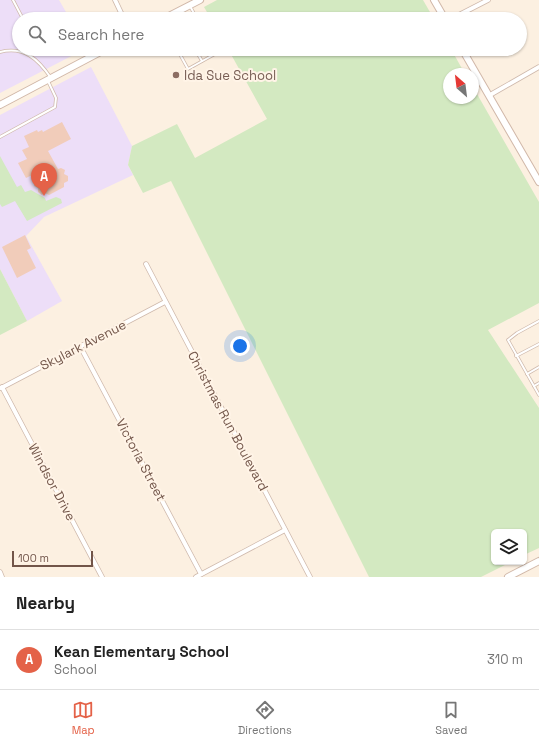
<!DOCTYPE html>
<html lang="en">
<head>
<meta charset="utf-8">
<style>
	body { margin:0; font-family:"Space Grotesk",sans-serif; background:#f6f6f6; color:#222 }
	.controls { position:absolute; right:12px; bottom:12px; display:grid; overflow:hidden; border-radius:6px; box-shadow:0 1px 3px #0004 }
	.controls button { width:36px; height:36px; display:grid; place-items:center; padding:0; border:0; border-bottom:1px solid #e0e0e0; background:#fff; color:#222; font:20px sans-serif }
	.compass { position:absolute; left:443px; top:68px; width:36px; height:36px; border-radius:50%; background:#fff; box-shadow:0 1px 3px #0004; rotate:332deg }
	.scale { position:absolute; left:12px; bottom:10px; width:81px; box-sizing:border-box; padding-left:4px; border:2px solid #725549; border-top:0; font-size:11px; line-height:14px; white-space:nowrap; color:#725549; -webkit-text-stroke:3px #fff4e7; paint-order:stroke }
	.you { position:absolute; left:240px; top:346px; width:14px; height:14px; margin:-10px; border:3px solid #fff; border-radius:50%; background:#1a73e8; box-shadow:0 0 0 6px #1a73e833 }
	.badge { display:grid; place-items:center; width:26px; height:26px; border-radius:50%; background:#e46248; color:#fff; font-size:13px; font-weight:700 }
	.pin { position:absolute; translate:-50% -33px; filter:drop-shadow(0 1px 2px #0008) }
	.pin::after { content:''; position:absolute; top:21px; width:14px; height:12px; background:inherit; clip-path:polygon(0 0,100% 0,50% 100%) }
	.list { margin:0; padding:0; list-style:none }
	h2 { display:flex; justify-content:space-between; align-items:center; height:52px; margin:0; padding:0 16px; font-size:17px }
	h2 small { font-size:13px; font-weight:400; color:#767676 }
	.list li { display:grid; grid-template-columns:26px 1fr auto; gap:12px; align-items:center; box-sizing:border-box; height:60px; padding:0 16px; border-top:1px solid #e0e0e0 }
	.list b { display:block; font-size:15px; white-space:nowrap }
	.list p { margin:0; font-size:13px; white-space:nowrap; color:#767676 }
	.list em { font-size:13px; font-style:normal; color:#767676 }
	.icon { flex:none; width:22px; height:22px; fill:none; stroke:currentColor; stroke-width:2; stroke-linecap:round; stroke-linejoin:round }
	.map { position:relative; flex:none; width:539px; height:577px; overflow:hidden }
	.search { position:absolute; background:#fff; box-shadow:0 1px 3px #0004; left:12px; right:12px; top:12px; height:44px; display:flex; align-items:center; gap:10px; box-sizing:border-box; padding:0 14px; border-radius:22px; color:#767676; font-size:15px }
	.sheet { height:112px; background:#fff }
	nav { display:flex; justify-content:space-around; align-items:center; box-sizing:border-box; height:56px; border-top:1px solid #e0e0e0; background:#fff; font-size:11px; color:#767676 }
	nav a { display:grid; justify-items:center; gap:2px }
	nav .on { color:#e46248 }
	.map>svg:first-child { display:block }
</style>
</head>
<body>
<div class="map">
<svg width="539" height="577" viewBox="0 0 539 577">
	<rect width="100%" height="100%" fill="#fcf0e1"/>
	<g fill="#eddef8">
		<path d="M0,0H59L70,19H19V49H85L0,93Z"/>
		<path d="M91,67L132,146L128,165L133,175L44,217L26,236L62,301L27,321L0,269V115Z"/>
	</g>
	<g fill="#d3e9c1">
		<path d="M217,0H423L434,19H211L204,7Z"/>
		<path d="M228,49H451L465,74H449V98H473V87L539,202V303L488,330L539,408V548L524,555V532H494V562H511L481,577H369L171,181L143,193L128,165L132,146L177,124L195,158L267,119Z"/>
		<path d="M0,156L17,187L21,185L25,192L31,190L45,198L46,201L56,197L61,199L62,203L27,221L15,201L2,207L0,204Z"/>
		<path d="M0,269L27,321L0,335Z"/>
	</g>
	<g fill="#f1ccba">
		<path d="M62,122L71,139L48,151L58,169L61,168L65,170L64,174L68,176V181L64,183V187L49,195L45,193L42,195L38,192V188L34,186V174L26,178L18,163L27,159L22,150L29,147L24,136L37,130L38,132L42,130L43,132Z"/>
		<path d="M25,235L31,248L27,250L36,268L17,278L2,247Z"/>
	</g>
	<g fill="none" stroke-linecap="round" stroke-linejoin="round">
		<g stroke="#cfb9ac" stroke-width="3.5">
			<g id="lane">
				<path d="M13,0L23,19"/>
				<path d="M190,6L197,19"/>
				<path d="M176,14L179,19"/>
				<path d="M177,49L188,69L215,54L212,49"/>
				<path d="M195,49L202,61"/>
				<path d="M0,52C24,46 38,59 51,78"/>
				<path d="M0,137L55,107L56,98L48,81"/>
				<path d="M539,321L517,333L508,340L539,395"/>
				<path d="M516,356L539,344"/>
				<path d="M527,374L539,367"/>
				<path d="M534,386L539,383"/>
			</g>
		</g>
		<g stroke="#cfb9ac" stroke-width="5.5">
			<g id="street">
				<path d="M115,0L124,19"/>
				<path d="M451,19L488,0"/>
				<path d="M490,95L539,67"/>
				<path d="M146,264L310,577"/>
				<path d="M80,346L201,574"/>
				<path d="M2,387L102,577"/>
				<path d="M1,388L165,302"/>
				<path d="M0,572L2,577"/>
				<path d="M196,577L285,530"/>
			</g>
		</g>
		<g stroke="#d1b8a9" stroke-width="8">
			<g id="secondary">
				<path d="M434,0L445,19"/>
				<path d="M163,19L200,0"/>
				<path d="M462,49L539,182"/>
				<path d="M0,105L106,49"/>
				<path d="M508,577L539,561"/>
			</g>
		</g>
		<use href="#lane" stroke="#fff" stroke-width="2"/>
		<use href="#street" stroke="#fff" stroke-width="4"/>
		<use href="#secondary" stroke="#fff" stroke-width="6"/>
	</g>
	<circle fill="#8d6e63" stroke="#fff4e7" stroke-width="1.5" cx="176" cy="75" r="4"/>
	<g text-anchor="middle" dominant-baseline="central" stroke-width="4" stroke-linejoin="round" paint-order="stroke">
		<g font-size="13" fill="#785e54" stroke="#fff4e7" text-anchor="start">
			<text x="184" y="75">Ida Sue School</text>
		</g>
		<g font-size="13" fill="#725549" stroke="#fff4e7">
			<text transform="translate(83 345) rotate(-27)">Skylark Avenue</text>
			<text transform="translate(228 421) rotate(62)">Christmas Run Boulevard</text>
			<text transform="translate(141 460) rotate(62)">Victoria Street</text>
			<text transform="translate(52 482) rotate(62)">Windsor Drive</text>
		</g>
	</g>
</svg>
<div class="controls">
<button><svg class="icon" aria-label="layers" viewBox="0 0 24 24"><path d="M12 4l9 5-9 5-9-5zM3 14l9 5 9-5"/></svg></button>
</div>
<svg class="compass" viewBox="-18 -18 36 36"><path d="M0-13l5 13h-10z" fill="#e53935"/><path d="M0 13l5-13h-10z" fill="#767676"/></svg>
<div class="scale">100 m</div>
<div class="you"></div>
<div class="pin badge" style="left:44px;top:196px">A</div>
<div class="search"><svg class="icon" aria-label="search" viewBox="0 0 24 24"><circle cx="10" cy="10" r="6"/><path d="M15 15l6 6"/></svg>Search here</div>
</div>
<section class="sheet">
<h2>Nearby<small></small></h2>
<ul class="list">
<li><span class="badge">A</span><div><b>Kean Elementary School</b><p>School</p></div><em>310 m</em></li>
</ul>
</section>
<nav>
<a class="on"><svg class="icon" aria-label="map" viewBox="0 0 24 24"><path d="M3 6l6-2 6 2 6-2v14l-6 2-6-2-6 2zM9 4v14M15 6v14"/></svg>Map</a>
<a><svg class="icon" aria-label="directions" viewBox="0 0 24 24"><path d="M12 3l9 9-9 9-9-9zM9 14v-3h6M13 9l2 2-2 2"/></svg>Directions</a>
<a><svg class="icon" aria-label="saved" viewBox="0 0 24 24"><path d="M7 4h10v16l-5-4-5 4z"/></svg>Saved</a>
</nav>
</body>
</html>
